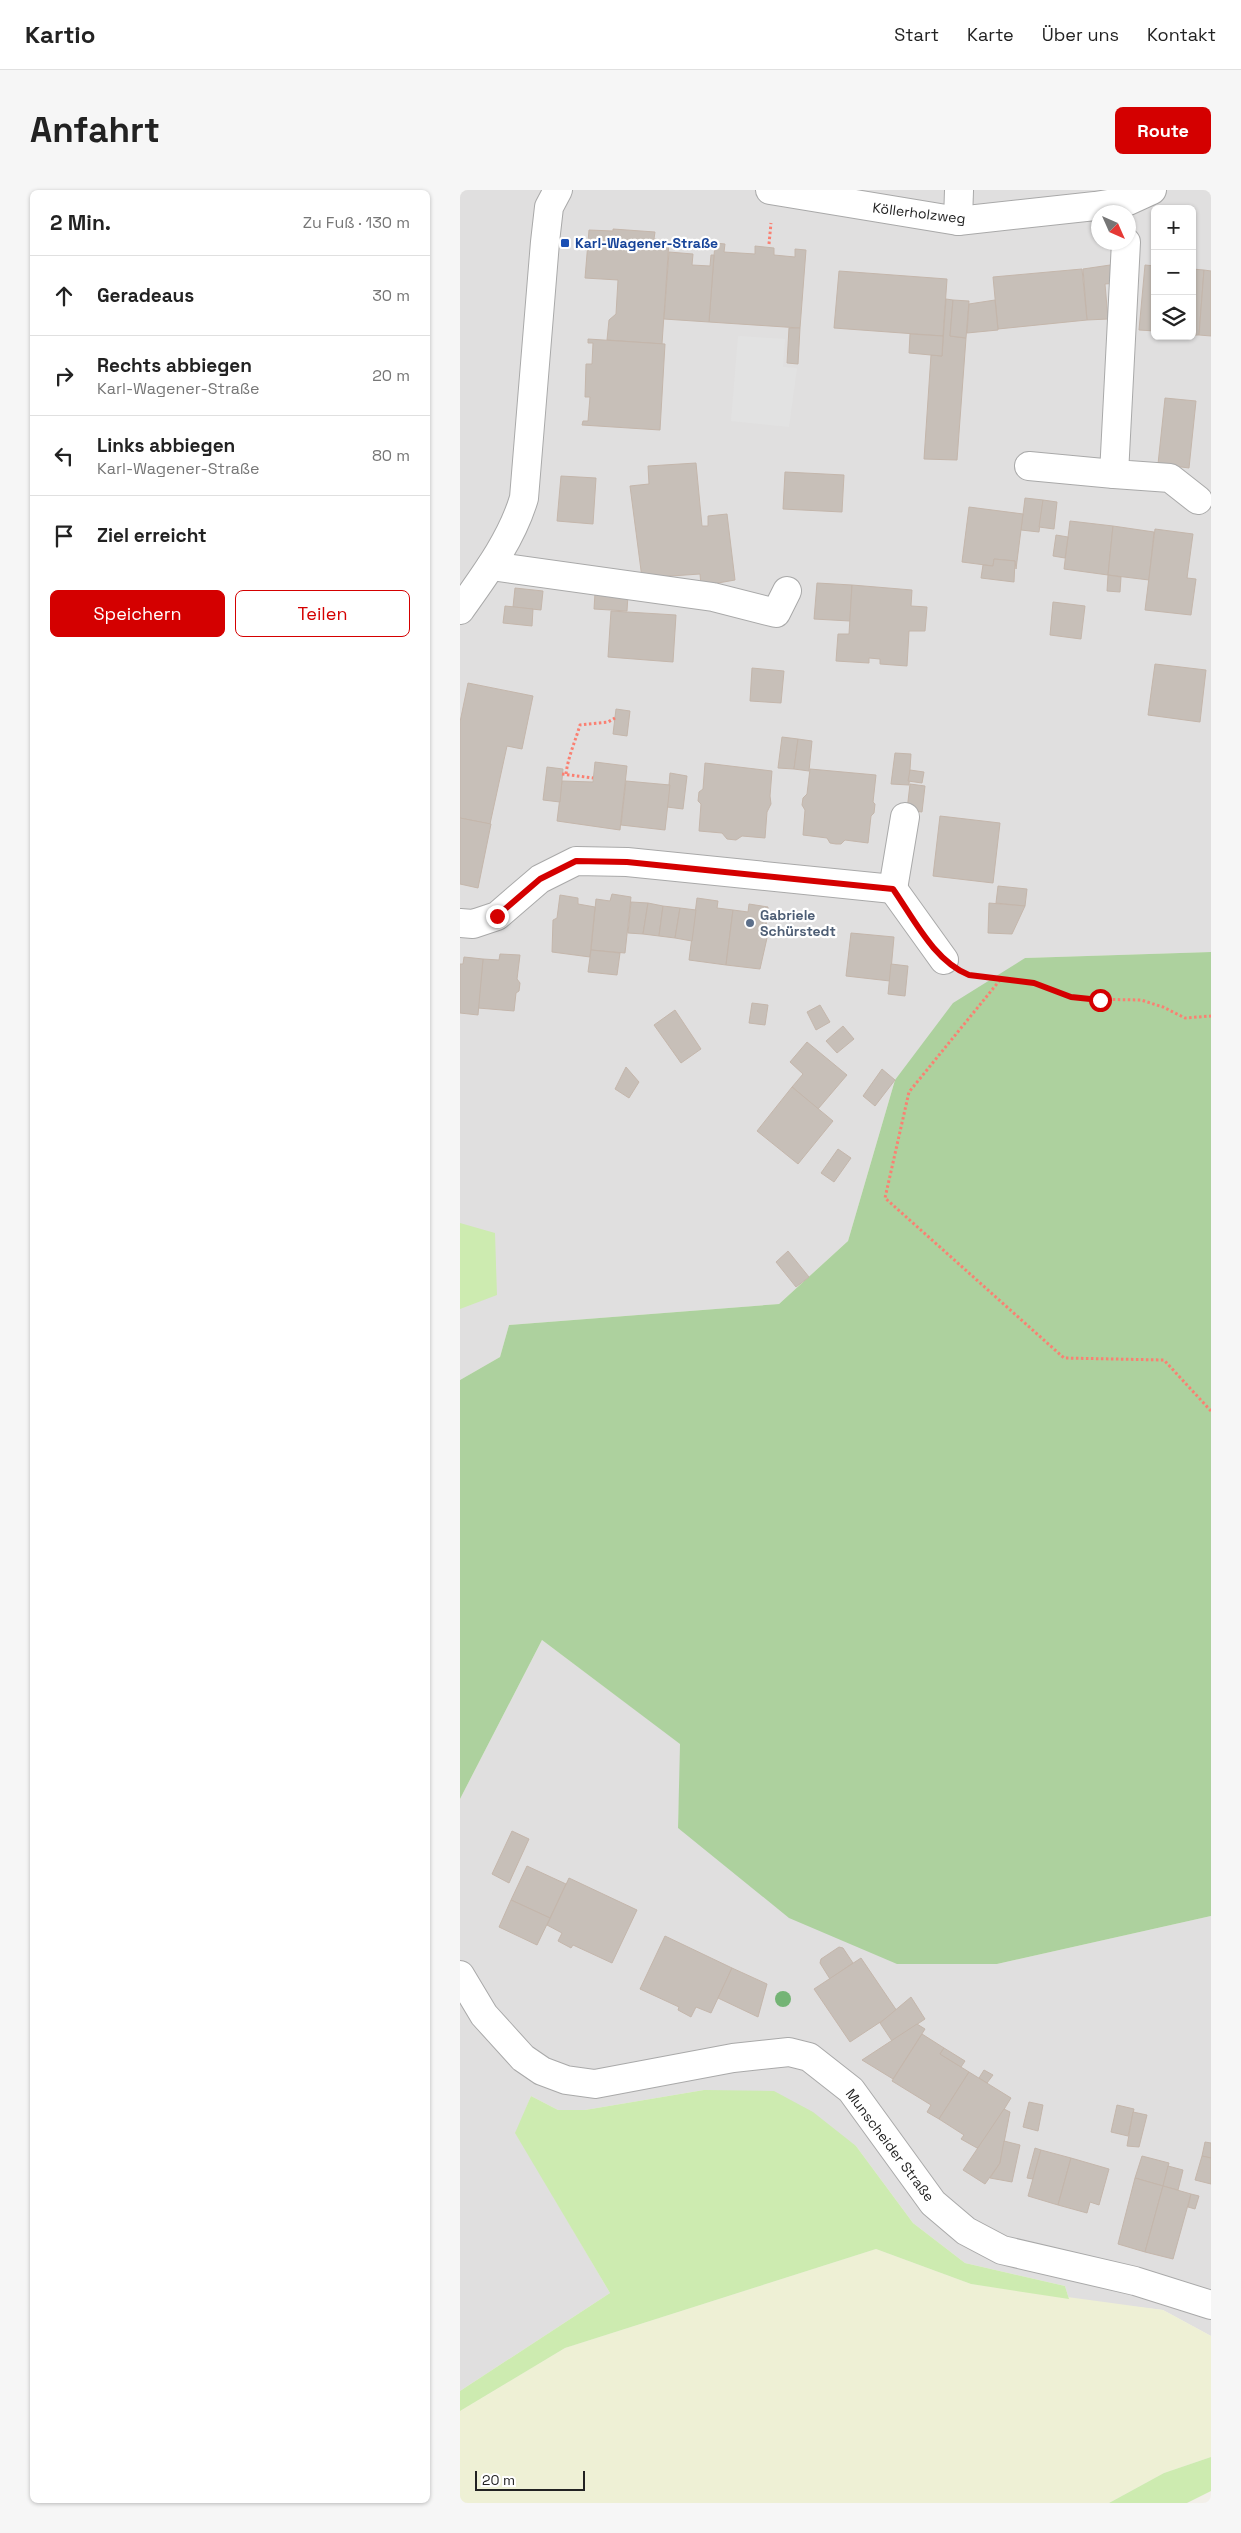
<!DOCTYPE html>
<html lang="de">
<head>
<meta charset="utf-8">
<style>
	body { margin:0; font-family:"Space Grotesk",sans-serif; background:#f6f6f6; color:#222 }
	.controls { position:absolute; right:15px; top:15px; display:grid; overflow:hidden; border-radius:8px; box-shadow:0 1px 4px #0004 }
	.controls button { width:45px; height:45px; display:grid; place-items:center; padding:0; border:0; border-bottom:1px solid #e0e0e0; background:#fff; color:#222; font:25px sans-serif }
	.compass { position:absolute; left:631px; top:15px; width:45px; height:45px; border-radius:50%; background:#fff; box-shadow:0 1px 4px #0004; rotate:135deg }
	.scale { position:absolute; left:15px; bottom:12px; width:110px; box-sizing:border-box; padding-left:5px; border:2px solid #222; border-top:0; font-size:14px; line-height:18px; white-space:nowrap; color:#222; -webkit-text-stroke:4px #fff; paint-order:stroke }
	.stop { position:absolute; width:15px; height:15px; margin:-11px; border:4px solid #d40000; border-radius:50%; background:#fff }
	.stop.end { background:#d40000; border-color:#fff; box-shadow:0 1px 5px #0008 }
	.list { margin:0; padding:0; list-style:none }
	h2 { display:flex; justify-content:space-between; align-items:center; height:65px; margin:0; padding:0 20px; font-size:21px }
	h2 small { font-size:16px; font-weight:400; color:#767676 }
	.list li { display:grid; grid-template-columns:32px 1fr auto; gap:15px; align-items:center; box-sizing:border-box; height:80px; padding:0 20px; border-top:1px solid #e0e0e0 }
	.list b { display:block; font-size:19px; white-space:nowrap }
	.list p { margin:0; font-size:16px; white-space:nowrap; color:#767676 }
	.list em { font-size:16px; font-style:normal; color:#767676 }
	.actions { display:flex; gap:10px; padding:15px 20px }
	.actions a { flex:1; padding:11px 0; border:1px solid #d40000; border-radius:8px; text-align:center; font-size:18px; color:#d40000 }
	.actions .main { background:#d40000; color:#fff }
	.icon { flex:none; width:28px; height:28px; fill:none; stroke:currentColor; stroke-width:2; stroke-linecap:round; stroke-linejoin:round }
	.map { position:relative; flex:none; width:751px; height:2313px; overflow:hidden; border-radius:8px }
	header { display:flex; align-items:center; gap:30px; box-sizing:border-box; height:70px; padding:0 25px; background:#fff; border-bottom:1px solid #e0e0e0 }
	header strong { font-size:24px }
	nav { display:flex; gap:28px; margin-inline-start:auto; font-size:18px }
	.intro { display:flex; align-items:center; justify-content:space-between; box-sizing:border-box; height:120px; padding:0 30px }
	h1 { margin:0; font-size:35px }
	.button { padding:12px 22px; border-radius:8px; background:#d40000; color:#fff; font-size:18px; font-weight:700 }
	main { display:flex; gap:30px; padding:0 30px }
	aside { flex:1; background:#fff; border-radius:8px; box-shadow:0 1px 4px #0004 }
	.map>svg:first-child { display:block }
</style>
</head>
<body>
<header>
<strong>Kartio</strong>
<nav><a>Start</a><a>Karte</a><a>Über uns</a><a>Kontakt</a></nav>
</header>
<div class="intro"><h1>Anfahrt</h1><a class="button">Route</a></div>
<main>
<aside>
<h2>2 Min.<small>Zu Fuß · 130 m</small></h2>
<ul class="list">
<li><svg class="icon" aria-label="ahead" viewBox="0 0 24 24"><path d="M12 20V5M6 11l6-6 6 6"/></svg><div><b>Geradeaus</b></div><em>30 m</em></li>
<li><svg class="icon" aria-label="right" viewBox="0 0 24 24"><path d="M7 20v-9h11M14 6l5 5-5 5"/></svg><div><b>Rechts abbiegen</b><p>Karl-Wagener-Straße</p></div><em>20 m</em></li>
<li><svg class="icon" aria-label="left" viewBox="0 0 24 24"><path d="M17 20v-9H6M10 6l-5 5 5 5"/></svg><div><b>Links abbiegen</b><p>Karl-Wagener-Straße</p></div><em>80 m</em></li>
<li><svg class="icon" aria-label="arrive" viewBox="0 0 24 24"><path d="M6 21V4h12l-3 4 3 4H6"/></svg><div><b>Ziel erreicht</b></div></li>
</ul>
<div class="actions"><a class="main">Speichern</a><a>Teilen</a></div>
</aside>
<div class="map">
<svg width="751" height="2313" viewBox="0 0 751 2313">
	<rect width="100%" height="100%" fill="#f2efe9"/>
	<g fill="#e0dfdf" fill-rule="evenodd">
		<path d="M0,0H751V762L565,768L435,890L388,1051L319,1114L49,1135L40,1167L0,1190ZM695,19H732V146H695ZM638,22H668V52H638Z"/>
		<path d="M82,1450L221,1554L218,1638L537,1774L751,1726V2146L703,2120L609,2109L605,2096L505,2073L453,2033L396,1956L244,1900L125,1920H98L71,1906L56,1943L150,2103L0,2201V1609Z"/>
	</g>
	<path fill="#eef0d5" d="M416,2059L511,2094L703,2120L751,2146V2267L704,2283L649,2313H0V2221L105,2158Z"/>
	<g fill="#cdebb0">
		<path d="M0,1033L35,1043L37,1105L0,1119Z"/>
		<path d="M244,1900L314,1901L353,1922L396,1956L453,2033L505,2073L605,2096L609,2109L511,2094L416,2059L105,2158L0,2221V2201L150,2103L55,1943L71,1906L98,1920H125Z"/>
		<path d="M751,2267V2301L727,2313H649L704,2283Z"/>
	</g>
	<path fill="#add19e" d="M751,762V1726L537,1774H437L329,1728L218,1638L220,1554L82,1450L0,1609V1190L40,1167L49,1135L319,1114L388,1051L435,890L493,813L565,768Z"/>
	<path fill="#e2e2e2" d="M278,146L325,149L323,177L337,178L329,237L271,231Z"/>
	<g fill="#c7bfb8" stroke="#c4b6ab">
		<path d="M153,39L195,42L194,49L209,51L202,154L147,150L149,130L156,124L158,90L125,88L129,40L153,41Z"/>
		<path d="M255,53L265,54L264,62L295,64V56L314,58V65L335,67V59L346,60L340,138L249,132Z"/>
		<path d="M209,62L233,64L232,75L250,76L251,65H254L249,132L204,129Z"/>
		<path d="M657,74L658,93L645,94L648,129L627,130L623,79Z"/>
		<path d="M685,75L695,76V141L679,140Z"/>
		<path d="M622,79L627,130L538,139L533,87Z"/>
		<path d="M732,79L744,80L739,145H732Z"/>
		<path d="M744,80L751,81V146L739,145Z"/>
		<path d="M379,81L487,89L483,146L374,138Z"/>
		<path d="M486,109L493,110L490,146L506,148L497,270L464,269L471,165L482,166Z"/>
		<path d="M493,110L509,111L506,148L490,146Z"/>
		<path d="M535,110L538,140L507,143L509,114Z"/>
		<path d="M329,138H340L338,174L327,173Z"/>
		<path d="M450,144L483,146L482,166L449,163Z"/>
		<path d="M128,149L205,154L200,240L122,235L123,231H128L130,207H125L126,174H132L133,153H128Z"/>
		<path d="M705,208L736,211L729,278L698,274Z"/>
		<path d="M236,273L242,336H248V326L267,324L275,390L241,396L240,384L182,388L170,296L189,294L188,276Z"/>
		<path d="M325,282L384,285L382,322L323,319Z"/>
		<path d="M101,286L136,288L133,334L97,331Z"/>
		<path d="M565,308L583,310L579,342L561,340Z"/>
		<path d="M583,310L597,312L594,339L579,337Z"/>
		<path d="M509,317L563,324L556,379L555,371L534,369L533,376L502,372Z"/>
		<path d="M610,331L653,336L648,385L604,379Z"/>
		<path d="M653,336L694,342L689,390L648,385Z"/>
		<path d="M695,339L733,344L727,388L736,389L731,425L685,420Z"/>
		<path d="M596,345L608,347L605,368L593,366Z"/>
		<path d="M534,369L555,371L554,392L521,388L523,375L533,376Z"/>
		<path d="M648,385L661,387L660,402L647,401Z"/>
		<path d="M357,393L392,395L390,431L354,429Z"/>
		<path d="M392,395L452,400L451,416L467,417L465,441H449L447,476L420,474V469L409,468V473L376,471L378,444H389Z"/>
		<path d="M55,398L83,401L81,420L53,417Z"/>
		<path d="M135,403L168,405L167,421L134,419Z"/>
		<path d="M593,412L625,416L621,449L590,445Z"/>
		<path d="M45,416L73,419L72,436L43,433Z"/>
		<path d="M151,421L216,425L213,472L148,467Z"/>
		<path d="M695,474L746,480L740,532L688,525Z"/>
		<path d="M292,478L324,481L321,513L290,511Z"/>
		<path d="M8,493L73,506L62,559L47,556L30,634L0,628V532Z"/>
		<path d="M156,519L170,521L167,546L153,544Z"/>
		<path d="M322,547L338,549L334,579L318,578Z"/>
		<path d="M338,549L352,551L349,581L334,579Z"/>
		<path d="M435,563L451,564L449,595L431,594Z"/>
		<path d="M135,572L167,576L160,640L97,631L102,591L133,592Z"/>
		<path d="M245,573L312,581L310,606L311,614L307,622L305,648L282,646L276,650L267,649L262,643L239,641L241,614L238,611L239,602L243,599Z"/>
		<path d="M87,577L103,579L100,612L83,610Z"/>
		<path d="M350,579L416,585L413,612L415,614L414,623L411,626L408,653L385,650L381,654H376L370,653L367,648L343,645L345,620L342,615L343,608L347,604Z"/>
		<path d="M450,580L464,582L462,593L448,591Z"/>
		<path d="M210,583L227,586L223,619L207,617Z"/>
		<path d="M166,591L210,595L205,640L161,635Z"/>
		<path d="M450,594L465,596L462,622L447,620Z"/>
		<path d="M480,626L540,633L533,693L473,686Z"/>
		<path d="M0,628L31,634L18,698L0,694Z"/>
		<path d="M538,696L567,699L565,716L536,713Z"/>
		<path d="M152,704L171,707L165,763L131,760L136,709L150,711Z"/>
		<path d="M100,705L118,708V714L135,717L130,767L92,762L93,730L97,728Z"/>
		<path d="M237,708L258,711L257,718L273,720L266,775L229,770Z"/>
		<path d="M171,712L188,713L183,744L168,743Z"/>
		<path d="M188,713L203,716L199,746L183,744Z"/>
		<path d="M529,713L565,716L552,744L528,743Z"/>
		<path d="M289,714L308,717L305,745L307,748L300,779L266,775L273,720L288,722Z"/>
		<path d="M203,716L220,718L215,748L199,746Z"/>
		<path d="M220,718L236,720L232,751L215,748Z"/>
		<path d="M391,743L434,747L430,791L386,786Z"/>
		<path d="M131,760L160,763L157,785L128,782Z"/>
		<path d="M40,764L60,765L57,789L60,793L59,801L56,803L54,821L18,818L23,769L39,770Z"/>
		<path d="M4,767L23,769L18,825L0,823V774H3Z"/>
		<path d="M431,774L448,776L445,806L428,804Z"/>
		<path d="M292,813L308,815L305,835L289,833Z"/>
		<path d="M360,815L370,832L356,840L347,822Z"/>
		<path d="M215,820L241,859L221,873L194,835Z"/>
		<path d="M383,836L394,849L377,863L366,851Z"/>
		<path d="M347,852L387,885L358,919L332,897L343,884L330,872Z"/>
		<path d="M166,877L179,892L169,908L155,899Z"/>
		<path d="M422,879L435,890L415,916L403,906Z"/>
		<path d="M332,897L373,931L338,974L297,941Z"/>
		<path d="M378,959L391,968L374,992L361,983Z"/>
		<path d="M328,1061L349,1087L336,1097L316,1072Z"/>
		<path d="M52,1641L69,1649L49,1693L32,1684Z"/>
		<path d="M67,1676L106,1694L90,1728L51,1710Z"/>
		<path d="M109,1688L177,1720L152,1773L113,1755L111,1758L98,1751L102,1743L87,1735Z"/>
		<path d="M51,1710L90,1728L77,1755L39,1737Z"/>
		<path d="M205,1746L272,1778L251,1823L236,1817L231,1827L218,1820L219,1817L180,1799Z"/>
		<path d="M379,1757L383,1758L393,1773L370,1789L360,1773L361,1769Z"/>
		<path d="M401,1768L437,1821L390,1852L354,1799Z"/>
		<path d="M272,1778L307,1794L298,1827L258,1808Z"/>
		<path d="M451,1807L465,1829L432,1851L420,1833Z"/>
		<path d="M457,1834L465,1839L433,1889L402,1870Z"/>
		<path d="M462,1844L484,1858L480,1864L509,1882L479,1929L467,1922L471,1915L432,1891Z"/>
		<path d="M484,1858L505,1871L501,1877L480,1864Z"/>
		<path d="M524,1880L533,1885L527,1893L519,1888Z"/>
		<path d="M509,1882L551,1908L522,1955L517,1958L501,1949L504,1945L479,1929Z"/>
		<path d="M569,1912L583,1915L578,1941L563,1937Z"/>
		<path d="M657,1915L674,1919L668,1946L651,1942Z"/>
		<path d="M544,1919L550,1922L540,1973L525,1994L503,1980Z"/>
		<path d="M673,1922L687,1925L679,1957L667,1956Z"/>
		<path d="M544,1951L560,1955L552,1992L530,1988L540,1973Z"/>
		<path d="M745,1952L751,1953V1968L742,1966Z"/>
		<path d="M575,1958L581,1960L573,1989L567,1988Z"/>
		<path d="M581,1960L611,1968L598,2015L568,2006Z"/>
		<path d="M682,1966L709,1973L703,1996L675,1988Z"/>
		<path d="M742,1966L751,1968V1994L735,1990Z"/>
		<path d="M611,1968L649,1979L639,2015L630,2012L627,2023L598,2015Z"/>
		<path d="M708,1976L723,1980L718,2000L703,1996Z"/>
		<path d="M675,1988L703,1996L685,2062L658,2054Z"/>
		<path d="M703,1996L731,2004L713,2069L685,2062Z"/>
		<path d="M731,2004L739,2006L735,2019L728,2017Z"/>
	</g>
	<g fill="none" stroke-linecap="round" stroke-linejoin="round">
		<g stroke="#a9a9a9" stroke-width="30">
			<g id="street">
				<path d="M310,0L498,31L635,16L668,11L692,0"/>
				<path d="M498,31L499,0"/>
				<path d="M666,52L654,284L710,288L738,310"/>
				<path d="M569,276L654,284"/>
				<path d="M31,376L253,407L316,423L327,401"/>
				<path d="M0,420C25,385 52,349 64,308L85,52L89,17L98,0"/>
				<path d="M433,699L484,770"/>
				<path d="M0,733L13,734L37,726L80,689L116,671L167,672L433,699L445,627"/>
				<path d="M0,1785L24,1825L63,1868L82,1881L106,1890L135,1894L273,1868L329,1862L349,1867L391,1900L473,2013L506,2041L542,2060L675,2091L751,2115"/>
			</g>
		</g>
		<g stroke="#fa8072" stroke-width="3" stroke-dasharray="2.5 2.5" stroke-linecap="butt">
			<path d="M309,54L311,33"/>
			<path d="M732,71L733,72"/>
			<path d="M102,584L133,588"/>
			<path d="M106,584C108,567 115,552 120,535L148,532L155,528"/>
			<path d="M511,785L574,793L611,807L624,809L681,810L703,817L725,828L751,826"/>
			<path d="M540,790L449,902L425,1008L604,1168L704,1170L751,1221"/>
		</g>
		<use href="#street" stroke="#fff" stroke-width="28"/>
	</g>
	<circle fill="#74b475" cx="323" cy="1809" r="8"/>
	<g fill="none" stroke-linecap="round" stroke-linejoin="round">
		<path stroke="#d40000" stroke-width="6" d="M37,726L80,689L116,671L167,672L433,699C454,729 474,771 509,785L574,793L611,807L640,810"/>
	</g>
	<rect fill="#1a4fb4" stroke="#fff" stroke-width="2" x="100" y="48" width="10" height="10" rx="2.5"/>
	<circle fill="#5c6f8a" stroke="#fff" stroke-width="2" cx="290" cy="733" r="5"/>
	<g text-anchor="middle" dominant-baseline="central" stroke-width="4.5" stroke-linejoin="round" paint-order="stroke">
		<g font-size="14" fill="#222" stroke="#fff">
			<text transform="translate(459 23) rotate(7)">Köllerholzweg</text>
			<text transform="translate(430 1955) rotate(53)">Munscheider Straße</text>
		</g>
		<g font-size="14" font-weight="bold" fill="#164399" stroke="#fff" text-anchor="start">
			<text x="115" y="53">Karl-Wagener-Straße</text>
		</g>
		<g font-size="14" font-weight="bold" fill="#4e5e75" stroke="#fff" text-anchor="start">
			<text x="300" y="725">Gabriele<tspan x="300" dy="16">Schürstedt</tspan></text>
		</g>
	</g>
</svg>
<div class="controls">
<button>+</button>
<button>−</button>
<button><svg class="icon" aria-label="layers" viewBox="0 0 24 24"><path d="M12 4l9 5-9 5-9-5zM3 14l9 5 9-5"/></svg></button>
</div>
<svg class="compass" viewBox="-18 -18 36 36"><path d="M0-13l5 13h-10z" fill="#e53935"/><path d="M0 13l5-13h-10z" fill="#767676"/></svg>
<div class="scale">20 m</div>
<div class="stop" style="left:640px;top:810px"></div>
<div class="stop end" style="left:37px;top:726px"></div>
</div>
</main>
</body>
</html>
